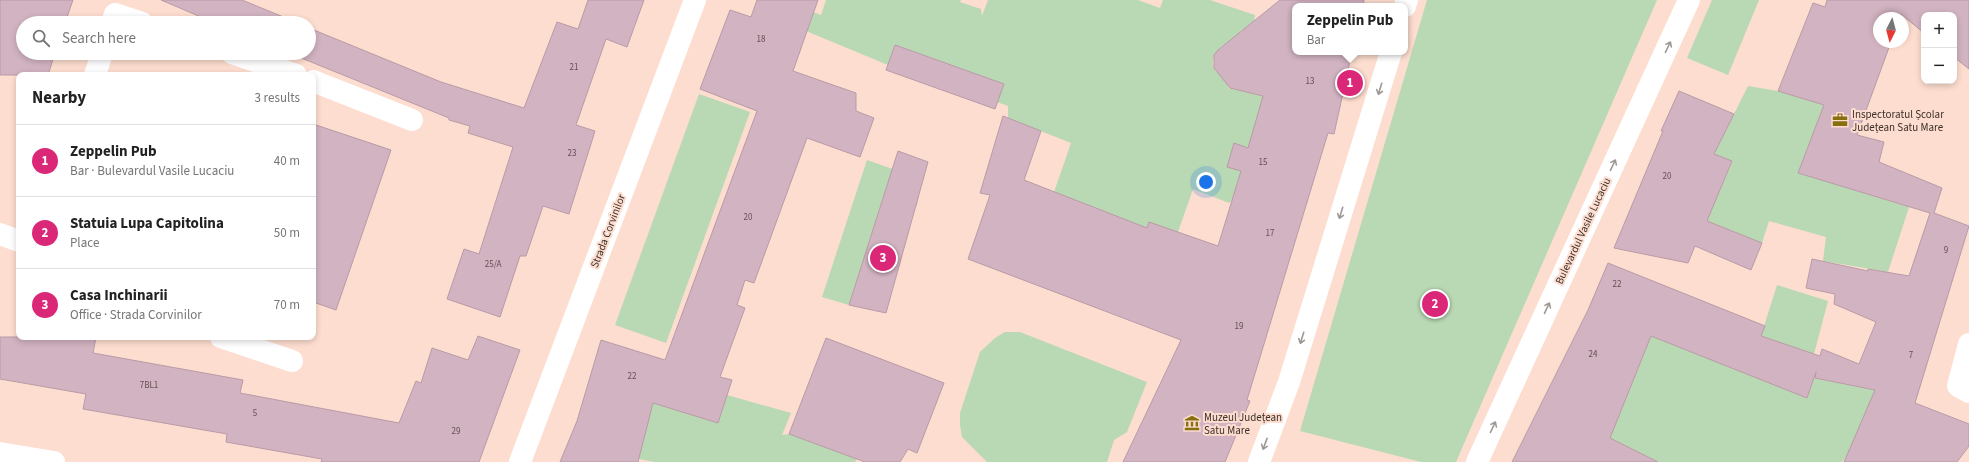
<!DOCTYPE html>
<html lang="en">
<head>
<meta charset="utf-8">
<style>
	body { margin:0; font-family:"Source Sans 3",sans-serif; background:#f6f6f6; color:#222 }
	.controls { position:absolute; right:12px; top:12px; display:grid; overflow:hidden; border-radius:8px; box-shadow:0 2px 6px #0003 }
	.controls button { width:36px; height:36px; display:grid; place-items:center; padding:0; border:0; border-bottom:1px solid #e0e0e0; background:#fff; color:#222; font:20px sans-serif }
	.compass { position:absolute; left:1873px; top:12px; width:36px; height:36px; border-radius:50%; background:#fff; box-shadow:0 2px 6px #0003; rotate:186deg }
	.you { position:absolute; left:1206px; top:182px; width:14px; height:14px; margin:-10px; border:3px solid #fff; border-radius:50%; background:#1a73e8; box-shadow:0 0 0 6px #1a73e833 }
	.badge { display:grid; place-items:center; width:26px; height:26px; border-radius:50%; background:#db2777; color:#fff; font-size:13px; font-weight:700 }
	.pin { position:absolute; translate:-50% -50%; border:2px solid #fff; box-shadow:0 1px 4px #0006 }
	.popup { position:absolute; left:1292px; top:3px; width:116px; height:52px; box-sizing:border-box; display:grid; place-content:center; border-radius:8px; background:#fff; filter:drop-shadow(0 1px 3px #0005); font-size:13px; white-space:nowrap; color:#767676 }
	.popup b { font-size:15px; color:#222 }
	.popup::after { content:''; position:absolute; left:50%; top:100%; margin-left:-8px; border:8px solid transparent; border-top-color:#fff }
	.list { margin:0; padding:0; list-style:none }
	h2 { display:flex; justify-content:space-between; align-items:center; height:52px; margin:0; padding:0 16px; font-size:17px }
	h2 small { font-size:13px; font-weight:400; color:#767676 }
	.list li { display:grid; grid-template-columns:26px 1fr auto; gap:12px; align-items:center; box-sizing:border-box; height:72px; padding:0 16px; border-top:1px solid #e0e0e0 }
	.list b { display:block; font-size:15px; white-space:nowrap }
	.list p { margin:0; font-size:13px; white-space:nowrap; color:#767676 }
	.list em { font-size:13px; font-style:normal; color:#767676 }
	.icon { flex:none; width:22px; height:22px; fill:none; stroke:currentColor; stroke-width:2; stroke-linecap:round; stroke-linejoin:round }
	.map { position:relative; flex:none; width:1969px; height:462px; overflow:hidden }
	.search { position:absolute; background:#fff; box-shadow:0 2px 6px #0003; left:16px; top:16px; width:300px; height:44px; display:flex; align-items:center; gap:10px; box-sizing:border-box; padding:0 14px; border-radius:22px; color:#767676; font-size:15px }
	.panel { position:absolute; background:#fff; box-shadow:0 2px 6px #0003; left:16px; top:72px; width:300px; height:268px; border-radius:8px }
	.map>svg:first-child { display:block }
</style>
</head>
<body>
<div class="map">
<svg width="1969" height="462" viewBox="0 0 1969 462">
	<rect width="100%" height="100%" fill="#fdddcf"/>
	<g fill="#b9d8b4">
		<path d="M826,0H961L960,2L981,9L982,16L988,0H1138L1160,8L1163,0H1210L1255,15L1252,32L1241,30L1237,48L1223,45C1216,51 1207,65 1218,73C1221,75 1227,76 1231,76L1228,88L1276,99L1248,148L1234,144L1241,171L1232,200L1229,203L1193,189L1178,232L1147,228L1054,192L1071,143L1008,118V106L997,102L1004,84L895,45L888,65L806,31L813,12L821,15Z"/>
		<path d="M1427,0H1657L1456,462H1421L1300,431Z"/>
		<path d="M1712,0H1759L1728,75L1687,58Z"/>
		<path d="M1748,86L1778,91L1824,105L1798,173L1909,207L1888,272L1823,261L1826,237L1769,221L1762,243L1707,221L1732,162L1714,154Z"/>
		<path d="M699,94L750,112L666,343L615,325Z"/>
		<path d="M867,160L921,179L917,206L883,197L849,305L822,297Z"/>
		<path d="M1777,285L1828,301L1814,354L1761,336Z"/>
		<path d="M1005,332H1020L1147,382L1127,432L1114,440L1107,462H987L962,437L960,425V413L980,352L995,338Z"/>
		<path d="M1651,336L1807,398L1814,378L1896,394L1842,462H1658L1610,438Z"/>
		<path d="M727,395L791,413L782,435L789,434L857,459L855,462H654L618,455L653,403L718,423Z"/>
	</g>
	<g fill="#d2b3c1" stroke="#b99aa7">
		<path d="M0,0H73L65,23H23V53H55L48,75H0Z"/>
		<path d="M161,0H242L298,23H215Z"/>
		<path d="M588,0H644L627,47L606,39L576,125L595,131L569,214L543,206L526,256H520L500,317L447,299L464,249L479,254L513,147L468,133L470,126L449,120V118L289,53H309V28L441,82L524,108L557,22L578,29Z"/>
		<path d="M757,0H818L793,71L856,93V111L874,118L860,157L807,138L754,283L745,280L737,305L745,308L720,377L732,380L718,423L653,403L638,462H560L577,421L601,340L665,360L757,111L700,89L730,10L751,17Z"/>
		<path d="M1280,0H1364L1363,6H1295V52H1352L1334,134L1328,133L1247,400L1250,401L1225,462H1123L1181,340L968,259L990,195L980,193L1003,116L1041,131L1024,180L1147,228L1149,222L1218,246L1241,171L1227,167L1234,143L1248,148L1263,96L1230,88L1214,68V55L1218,50Z"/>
		<path d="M1827,0H1969V69L1954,57V15H1924V33L1901,14L1900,18H1879V42H1891L1857,135L1884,142L1879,162L1942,188L1934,213L1969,226L1915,403L1969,424V446L1957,462H1844L1875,390L1815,378L1816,372L1807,398L1651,336L1610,438L1658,462H1512L1588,310L1608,263L1765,326L1761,336L1820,356L1822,349L1859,364L1876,322L1834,304L1835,294L1806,288L1812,259L1868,271V269L1909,276L1930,213L1798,173L1824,105L1778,91L1813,3L1825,7Z"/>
		<path d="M895,45L1004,84L995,109L886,70Z"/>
		<path d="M1679,91L1734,114L1714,154L1732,161L1707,221L1762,243L1751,270L1695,246L1688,263L1614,248L1663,131H1661Z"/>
		<path d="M313,124L391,150L336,310L313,302Z"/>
		<path d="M898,151L928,162L886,313L849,305Z"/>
		<path d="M478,336L520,350L479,462H321L322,459L226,442L227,434L83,409L86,394L0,379V337H96L93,353L243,380L240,393L399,423L416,381L421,383L432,348L468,360Z"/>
		<path d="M826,338L944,383L917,453L908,449L900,462H865L789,434Z"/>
	</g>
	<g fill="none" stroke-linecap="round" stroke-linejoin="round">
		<g stroke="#fff" stroke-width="22">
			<path d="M112,23L115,14L142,23"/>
			<path d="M232,53L296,75"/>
			<path d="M95,75L102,53"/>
			<path d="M313,81L412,120"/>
			<path d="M0,234L19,241"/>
			<path d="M221,337L292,361"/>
			<path d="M1969,344L1958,386L1969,392"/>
		</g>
		<g stroke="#fff" stroke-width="22">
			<path d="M0,453L54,462"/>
			<path d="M520,462L695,0"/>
		</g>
		<g stroke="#fff" stroke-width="22">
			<path d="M1405,6L1407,0"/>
			<path d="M1259,462L1289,382L1391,52"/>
			<path d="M1477,462L1689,0"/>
		</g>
	</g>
	<defs><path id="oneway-shaft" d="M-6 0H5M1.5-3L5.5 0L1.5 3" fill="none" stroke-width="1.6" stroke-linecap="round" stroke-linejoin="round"/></defs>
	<g stroke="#9e9894">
		<use href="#oneway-shaft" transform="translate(1668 47) rotate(-65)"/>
		<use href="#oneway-shaft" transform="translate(1380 89) rotate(107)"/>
		<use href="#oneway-shaft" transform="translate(1613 165) rotate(-65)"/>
		<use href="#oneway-shaft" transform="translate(1341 213) rotate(107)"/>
		<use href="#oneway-shaft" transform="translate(1547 308) rotate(-65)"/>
		<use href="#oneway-shaft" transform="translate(1302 338) rotate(107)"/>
		<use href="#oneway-shaft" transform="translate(1493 427) rotate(-65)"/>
		<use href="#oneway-shaft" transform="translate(1265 444) rotate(110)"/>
	</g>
	<defs>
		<g id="office-bare" transform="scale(1.2)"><path d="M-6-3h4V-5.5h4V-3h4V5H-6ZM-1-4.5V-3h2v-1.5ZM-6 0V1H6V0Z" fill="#876e0e" stroke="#fdddcf" stroke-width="2.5" paint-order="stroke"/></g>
		<g id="museum-bare" transform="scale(1.2)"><path d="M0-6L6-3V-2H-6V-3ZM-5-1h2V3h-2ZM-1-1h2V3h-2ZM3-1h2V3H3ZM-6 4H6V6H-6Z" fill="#876e0e" stroke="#fdddcf" stroke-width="2.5" paint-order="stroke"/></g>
	</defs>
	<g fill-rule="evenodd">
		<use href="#office-bare" x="1840" y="120"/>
		<use href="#museum-bare" x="1192" y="423"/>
	</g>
	<g text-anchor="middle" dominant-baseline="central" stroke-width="4" stroke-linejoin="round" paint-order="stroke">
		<g font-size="9" fill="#625150">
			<text x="761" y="39">18</text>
			<text x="574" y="67">21</text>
			<text x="1310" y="81">13</text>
			<text x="572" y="153">23</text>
			<text x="1263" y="162">15</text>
			<text x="1667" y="176">20</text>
			<text x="748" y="217">20</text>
			<text x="1270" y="233">17</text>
			<text x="1946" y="250">9</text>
			<text x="493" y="264">25/A</text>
			<text x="1617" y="284">22</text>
			<text x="1239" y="326">19</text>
			<text x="1593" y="354">24</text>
			<text x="1911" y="355">7</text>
			<text x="632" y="376">22</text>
			<text x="149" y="385">7BL1</text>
			<text x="255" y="413">5</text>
			<text x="456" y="431">29</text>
		</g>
		<g font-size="11" fill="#3c302a" stroke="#fdddcf" text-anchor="start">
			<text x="1852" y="114">Inspectoratul Școlar<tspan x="1852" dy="13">Județean Satu Mare</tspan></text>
			<text x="1204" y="417">Muzeul Județean<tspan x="1204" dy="13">Satu Mare</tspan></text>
		</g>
		<g font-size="11" fill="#3c302a" stroke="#fdddcf">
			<text transform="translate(608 231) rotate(-69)">Strada Corvinilor</text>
			<text transform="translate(1583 231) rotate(-65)">Bulevardul Vasile Lucaciu</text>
		</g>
	</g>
</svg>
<div class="controls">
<button>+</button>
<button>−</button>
</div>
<svg class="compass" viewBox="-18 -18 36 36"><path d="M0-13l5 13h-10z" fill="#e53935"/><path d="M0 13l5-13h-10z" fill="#767676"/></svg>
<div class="you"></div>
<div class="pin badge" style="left:1350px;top:83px">1</div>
<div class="popup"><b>Zeppelin Pub</b>Bar</div>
<div class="pin badge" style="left:1435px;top:304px">2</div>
<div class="pin badge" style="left:883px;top:258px">3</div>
<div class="search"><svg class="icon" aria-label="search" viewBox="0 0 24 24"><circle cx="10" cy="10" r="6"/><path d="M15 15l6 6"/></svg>Search here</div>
<section class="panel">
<h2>Nearby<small>3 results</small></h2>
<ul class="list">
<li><span class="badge">1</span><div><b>Zeppelin Pub</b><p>Bar · Bulevardul Vasile Lucaciu</p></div><em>40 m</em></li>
<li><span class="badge">2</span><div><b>Statuia Lupa Capitolina</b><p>Place</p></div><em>50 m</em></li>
<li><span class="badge">3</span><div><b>Casa Inchinarii</b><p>Office · Strada Corvinilor</p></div><em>70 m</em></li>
</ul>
</section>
</div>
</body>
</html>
